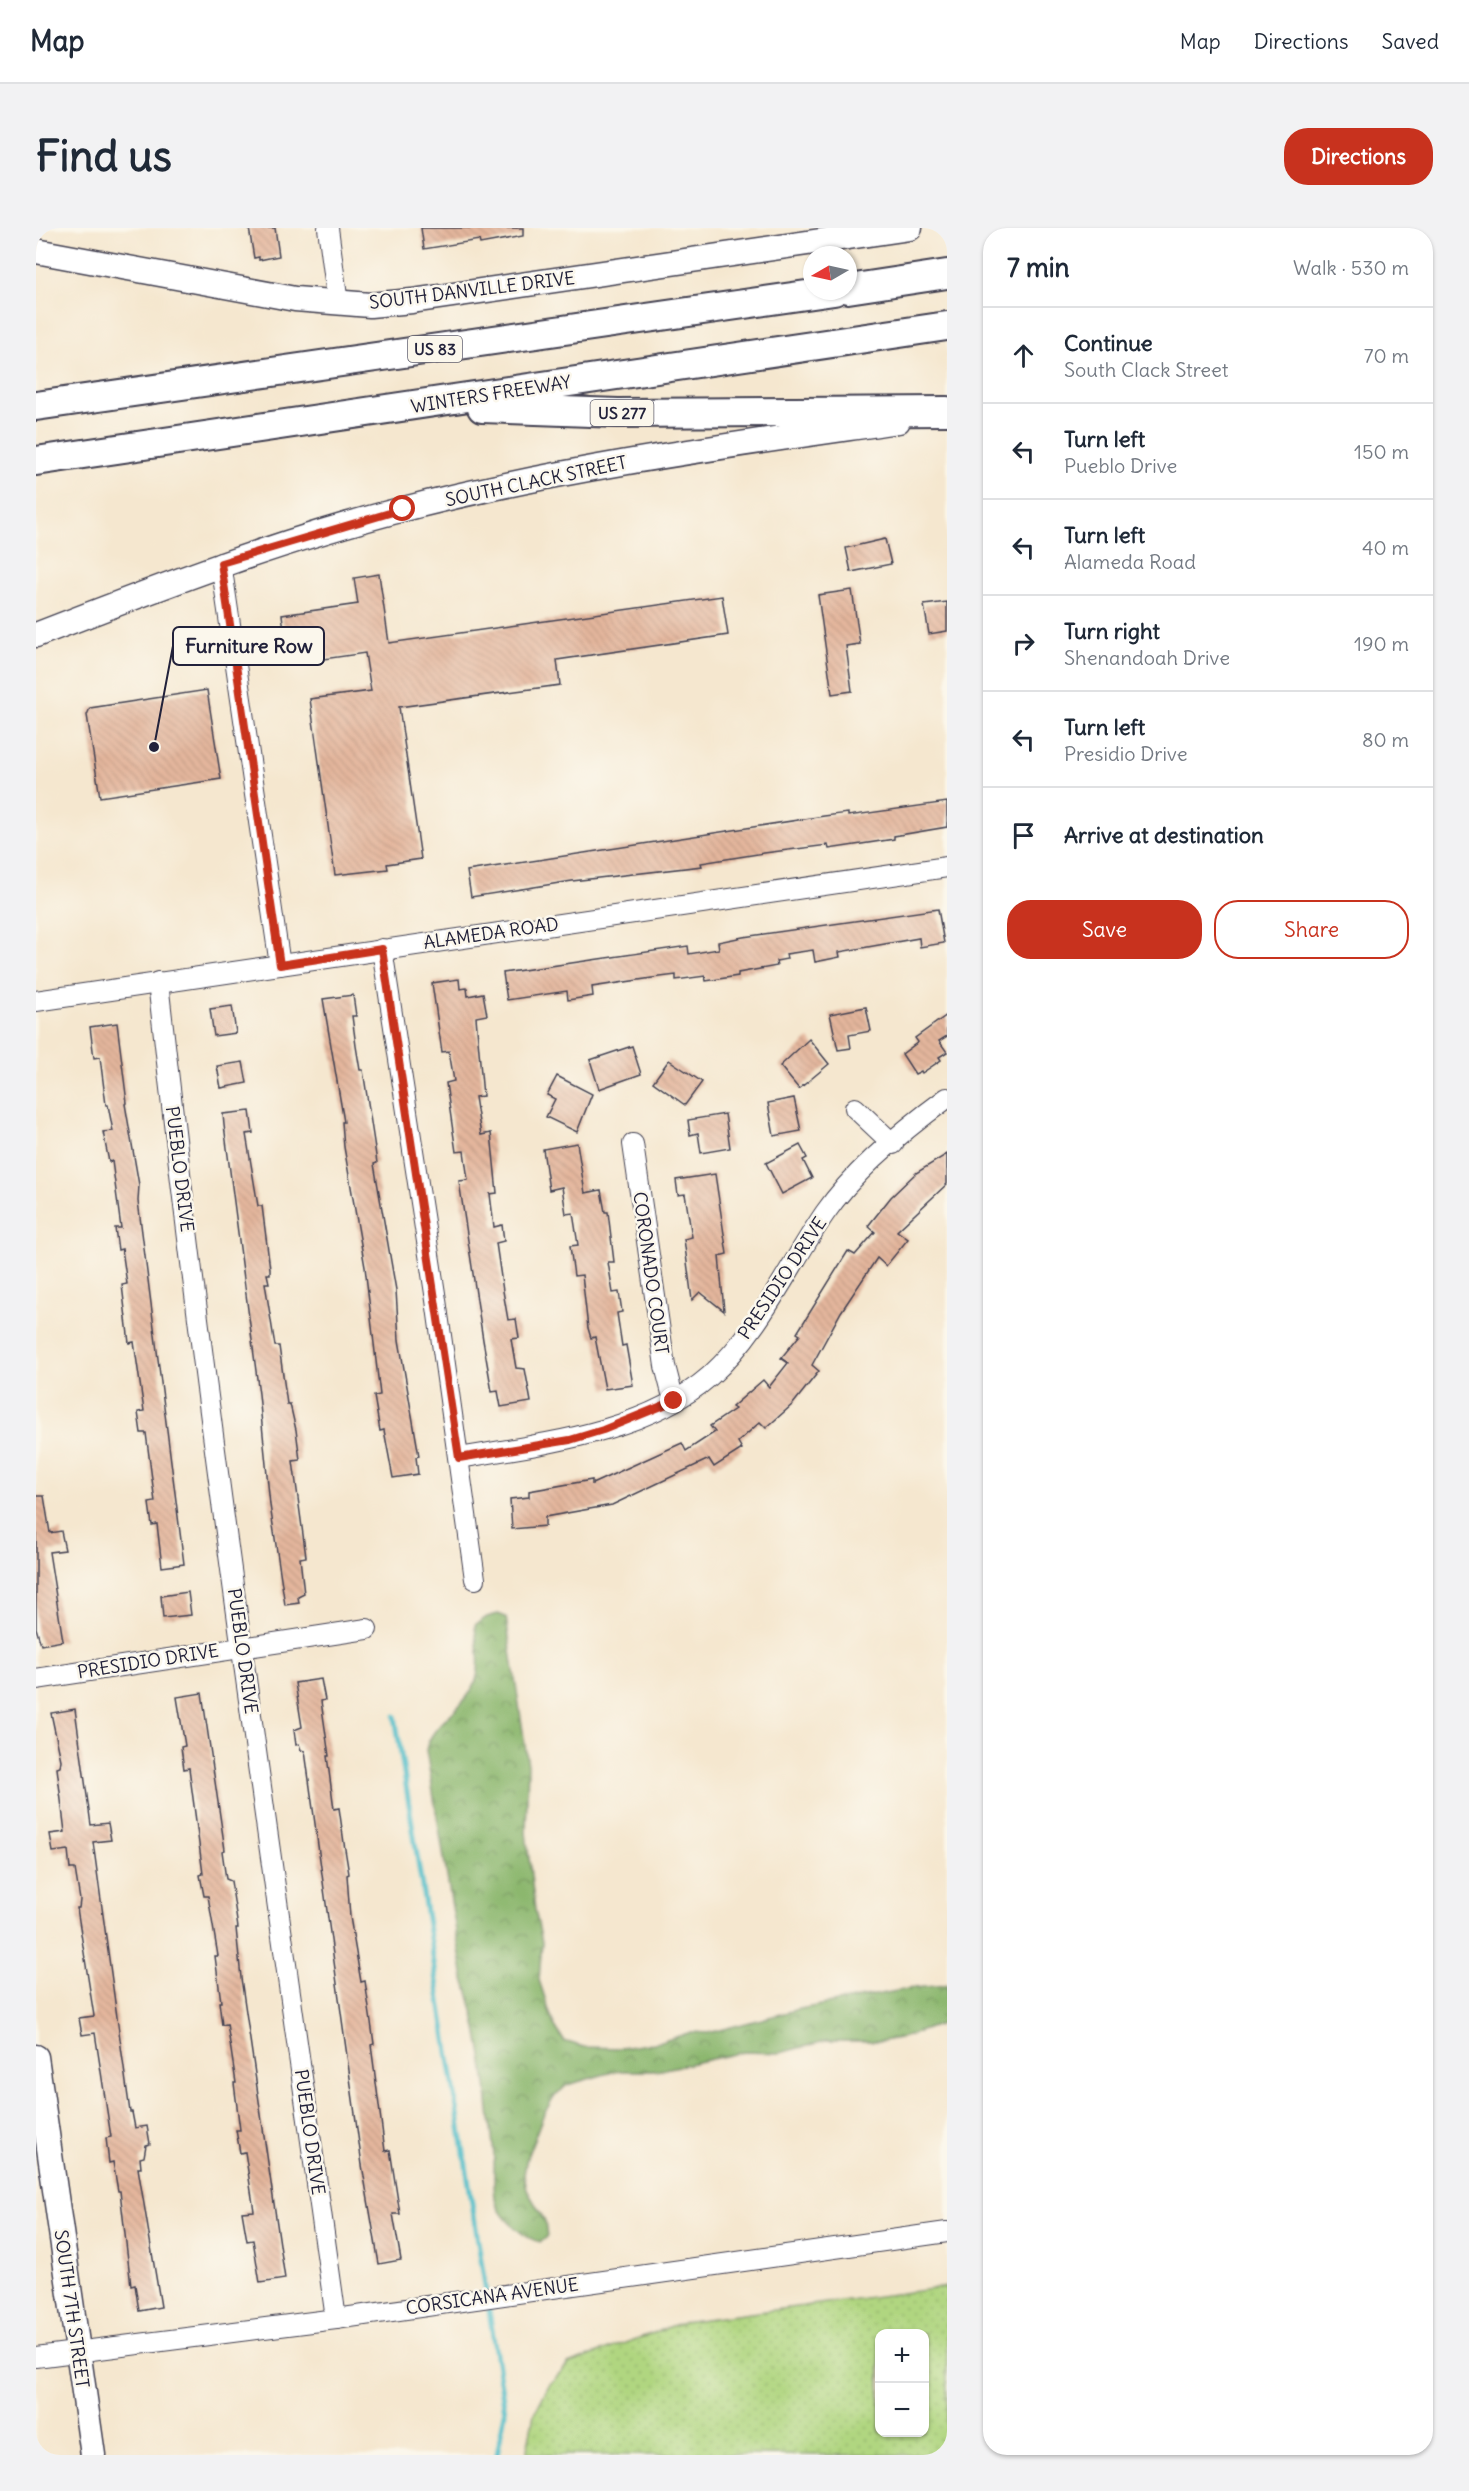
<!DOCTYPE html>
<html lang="en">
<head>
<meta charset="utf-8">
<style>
	body { margin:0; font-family:Delius,sans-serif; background:#f2f2f3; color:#1f2937 }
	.controls { position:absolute; right:18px; bottom:18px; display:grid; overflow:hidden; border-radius:12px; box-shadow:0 2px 4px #0004 }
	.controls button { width:54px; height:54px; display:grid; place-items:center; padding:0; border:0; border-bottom:2px solid #e0e1e3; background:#fff; color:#1f2937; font:30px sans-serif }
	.compass { position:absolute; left:767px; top:18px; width:54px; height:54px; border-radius:50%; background:#fff; box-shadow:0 2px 4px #0004; rotate:261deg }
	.stop { position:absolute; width:18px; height:18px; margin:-14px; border:4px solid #c8321e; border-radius:50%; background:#fff }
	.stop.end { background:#c8321e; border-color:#fff; box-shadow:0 2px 6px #0008 }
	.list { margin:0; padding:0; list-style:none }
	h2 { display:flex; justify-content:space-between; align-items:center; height:78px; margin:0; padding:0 24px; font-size:26px }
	h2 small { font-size:20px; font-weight:400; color:#747a83 }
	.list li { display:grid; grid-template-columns:39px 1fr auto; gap:18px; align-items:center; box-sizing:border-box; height:96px; padding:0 24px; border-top:2px solid #e0e1e3 }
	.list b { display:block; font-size:22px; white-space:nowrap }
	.list p { margin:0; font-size:20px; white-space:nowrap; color:#747a83 }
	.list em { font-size:20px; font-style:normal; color:#747a83 }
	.actions { display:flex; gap:12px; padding:18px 24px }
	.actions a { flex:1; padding:14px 0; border:2px solid #c8321e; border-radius:24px; text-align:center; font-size:21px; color:#c8321e }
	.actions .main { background:#c8321e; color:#fff }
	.icon { flex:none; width:33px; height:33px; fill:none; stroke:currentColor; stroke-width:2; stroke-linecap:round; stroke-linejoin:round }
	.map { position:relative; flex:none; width:911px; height:2227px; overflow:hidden; border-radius:24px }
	header { display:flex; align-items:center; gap:36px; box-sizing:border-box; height:84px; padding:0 30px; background:#fff; border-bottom:2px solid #e0e1e3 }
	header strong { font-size:28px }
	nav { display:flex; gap:33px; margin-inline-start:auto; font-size:21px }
	.intro { display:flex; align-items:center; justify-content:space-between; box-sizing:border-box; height:144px; padding:0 36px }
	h1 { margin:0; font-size:42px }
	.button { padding:15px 27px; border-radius:24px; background:#c8321e; color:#fff; font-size:21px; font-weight:700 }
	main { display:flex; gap:36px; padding:0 36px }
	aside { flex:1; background:#fff; border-radius:24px; box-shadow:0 2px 4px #0004 }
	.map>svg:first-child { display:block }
</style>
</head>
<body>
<header>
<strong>Map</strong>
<nav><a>Map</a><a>Directions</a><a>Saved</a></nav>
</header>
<div class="intro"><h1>Find us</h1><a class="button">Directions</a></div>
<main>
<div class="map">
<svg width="911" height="2227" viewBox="0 0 911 2227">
	<defs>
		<pattern id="grass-dots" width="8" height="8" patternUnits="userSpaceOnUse" patternTransform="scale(1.5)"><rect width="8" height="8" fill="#b0d680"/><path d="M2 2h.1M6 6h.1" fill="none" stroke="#97b770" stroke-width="1.8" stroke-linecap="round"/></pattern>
		<pattern id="forest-crowns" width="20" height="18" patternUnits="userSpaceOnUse" patternTransform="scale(1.5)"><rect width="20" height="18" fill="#8cb76e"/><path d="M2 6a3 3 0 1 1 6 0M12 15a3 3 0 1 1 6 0" fill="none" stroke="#72945c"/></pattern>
		<pattern id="building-back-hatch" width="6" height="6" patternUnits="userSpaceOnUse" patternTransform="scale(1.5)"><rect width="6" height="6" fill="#e4b69c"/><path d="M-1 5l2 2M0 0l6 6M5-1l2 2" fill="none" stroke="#c39c87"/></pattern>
	</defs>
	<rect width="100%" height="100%" fill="#fbf7ec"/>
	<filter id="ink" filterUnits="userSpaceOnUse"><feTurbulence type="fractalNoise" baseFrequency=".0167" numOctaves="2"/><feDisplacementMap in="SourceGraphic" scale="12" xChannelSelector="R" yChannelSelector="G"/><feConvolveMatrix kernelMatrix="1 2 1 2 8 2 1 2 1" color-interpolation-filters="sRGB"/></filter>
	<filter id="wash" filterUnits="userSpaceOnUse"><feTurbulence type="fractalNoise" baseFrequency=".008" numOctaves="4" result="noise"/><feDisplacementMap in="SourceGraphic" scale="24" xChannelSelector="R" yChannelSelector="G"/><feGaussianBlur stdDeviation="1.35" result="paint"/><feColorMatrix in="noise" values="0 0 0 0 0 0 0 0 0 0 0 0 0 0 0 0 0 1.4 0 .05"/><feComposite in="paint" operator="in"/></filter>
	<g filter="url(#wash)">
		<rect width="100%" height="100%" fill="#f5e7cf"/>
		<path fill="url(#grass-dots)" stroke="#697c5e" stroke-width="1.5" fill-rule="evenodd" d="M911,2059V2227H490L498,2186L513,2157L532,2136L647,2094ZM844,2106H888V2204H844Z"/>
		<path fill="url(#forest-crowns)" stroke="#576c54" stroke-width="1.5" d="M462,1386L470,1389L492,1537L490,1604L499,1682L506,1714L503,1752L517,1795L528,1813L548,1819L585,1820L625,1814L655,1804L672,1805L764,1781L877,1760L911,1757V1794L868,1809L847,1813H789L744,1825L708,1824L620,1843H580L531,1857L517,1870L507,1888L491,1929L488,1947L491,1962L509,1993L511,2009L505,2014C489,2012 467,1991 461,1977C456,1967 459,1940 458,1927C451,1867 447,1808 428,1751L390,1522C394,1495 434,1479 441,1449C445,1432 440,1415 439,1397L451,1389Z"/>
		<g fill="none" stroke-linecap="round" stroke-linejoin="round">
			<path stroke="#51bec9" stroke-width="5" d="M359,1488L469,2184L461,2227"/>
		</g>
		<g id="blocks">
			<g fill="url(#building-back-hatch)">
				<path d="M213,0H239L243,28L223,32V29L218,30Z"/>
				<path d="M385,0H487V8L444,16L443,12L388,21Z"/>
				<path d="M849,311L855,336L815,344L810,320Z"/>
				<path d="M343,346L353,415L686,368L692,407L521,432L524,457L363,479L385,631L351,636L352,641L299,647L274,471L335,463L329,425L253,436L246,387L322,376L318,350Z"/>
				<path d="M816,362L824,416L810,418L816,463L796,466L782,367Z"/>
				<path d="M911,374V403L893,406L888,377Z"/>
				<path d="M171,462L185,551L64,569L51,487L54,480Z"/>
				<path d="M911,574V599L858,608V611L793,621L792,617L728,625L665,635L666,638L536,653L435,669L431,643L788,588L812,585V588Z"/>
				<path d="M902,681L908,715L884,719L883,710L803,724L804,729L779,734L777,722L750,726L751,731L740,733L741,738L702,745V748L670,753L669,748L640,752V747L616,750L556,759L557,768L532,772L531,763L471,772L467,745L652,718L653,726L683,721L682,714L707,709Z"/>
				<path d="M423,751L424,761L431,760L432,768L447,765L451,787L440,789L447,868L439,869L445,907L455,905L461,965L454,966L458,999L466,997L468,1013L460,1015L467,1063L472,1092L480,1091L483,1110L475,1111L480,1140L489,1141L495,1174L465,1179L462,1163L456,1164L447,1112L423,953L432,952L428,923L420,924L410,855L418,853L413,823L406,824L396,755Z"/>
				<path d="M317,767L320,788H316L320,818L324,842H327L338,914L341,935L338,936L360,1062L363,1112L383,1228L380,1229L382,1246L357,1250L348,1202L344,1203L338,1168L344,1167L329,1039L308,919L306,894H308L287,771Z"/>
				<path d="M196,778L200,805L178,808L174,781Z"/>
				<path d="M830,779L835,803L813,807L815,820L802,822L794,786Z"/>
				<path d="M911,787V808L903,813L911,824L903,829L905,832L886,845L885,843L879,846L866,826L882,814L879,810Z"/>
				<path d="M81,795L91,875L89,876L103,957L102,973L148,1336L126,1339L121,1296L116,1297L113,1275L119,1274L110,1205H105L102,1184L108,1183L98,1114L93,1115L86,1057L91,1056L86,1021L82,1022L79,1000H85L76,933L73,934L67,904L77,903L72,877H70L64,829L58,830L54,799Z"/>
				<path d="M773,811L793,836L763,861L744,838Z"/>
				<path d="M596,818L605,846L563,861L554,832Z"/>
				<path d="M633,832L666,854L649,877L617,854Z"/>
				<path d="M207,834L211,855L185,860L181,838Z"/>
				<path d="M521,848L556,866L541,904L510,889L519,871L511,867Z"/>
				<path d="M758,870L765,903L738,908L732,875Z"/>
				<path d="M214,883L217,905L210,906L222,978H226L234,1041V1046H231L233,1055H229L239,1118H243L251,1176H254L260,1202L264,1232L257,1233L270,1329L264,1330L268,1366L262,1369L263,1375L249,1377L234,1277L223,1166L188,897L187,886Z"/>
				<path d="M689,886L694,920L665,925L662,905L654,907L652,892Z"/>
				<path d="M541,915L549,965L565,962L569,984H572L578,1034H572L577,1065L583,1064L586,1084L581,1085L586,1118L590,1117L597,1157L569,1161L559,1109L555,1110L552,1100L546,1047L538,1048L534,1018L542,1017L537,985L530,986L526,959L513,962L507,921Z"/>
				<path d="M764,917L771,930L767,932L776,950L746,966L730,935Z"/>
				<path d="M911,926V956L861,1003L872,1011L850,1038L841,1030L805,1084L776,1137L783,1143L757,1176L730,1200L724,1194L702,1214L706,1221L678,1239L673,1231L576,1277L509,1289V1298L476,1301L474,1271L493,1269V1263L556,1252V1256L646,1215L650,1223L679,1204L674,1198L699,1181L696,1179L727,1152L733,1159L752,1135L745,1130L764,1107L761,1105L812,1023L819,1027L839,1004L832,998L855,969L880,945Z"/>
				<path d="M679,946L691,1026L683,1028L688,1083L664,1064L656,1072L648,1011L656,1009L649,966L642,967L640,952Z"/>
				<path d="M0,1268H8L14,1305L25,1303L29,1322L13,1324L27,1413L5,1417L0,1400Z"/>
				<path d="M152,1364L155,1387L127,1390L125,1368Z"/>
				<path d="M285,1451L289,1472L285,1473L293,1528H291L298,1581L303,1580L308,1615L313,1646L311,1647L314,1689L325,1754L329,1753L335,1794L338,1816L335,1817L349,1923L354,1922L364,1986H357L365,2032L343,2036L326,1937L269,1523L265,1522L263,1516L260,1517L258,1502L266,1499L259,1455Z"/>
				<path d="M166,1465L189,1622L186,1623L190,1651L195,1653L202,1700H200L205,1750L249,2051L224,2055L217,2012L211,2013L206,1984L218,1983L209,1924L204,1925L200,1902H204L198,1855H200L191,1796L186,1797L183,1774H185L179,1728H182L172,1668H168L164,1647L167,1646L153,1540L148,1541L145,1519L149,1518L141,1469Z"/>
				<path d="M39,1481L55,1597L72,1595L75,1612L57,1614L94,1884H96L99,1900L111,1898L114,1916L110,1917L108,1929L104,1930L105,1940H102L125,2079L103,2083L99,2057L95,2058L84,1963H82L77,1934L73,1935L70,1910L75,1909L59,1805L46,1807L43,1790L58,1788L41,1680H43L44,1672L39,1641H34L32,1622L17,1624L14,1606L29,1604L21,1540L24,1539L25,1532L15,1485Z"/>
			</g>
		</g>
	</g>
	<g filter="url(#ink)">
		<use href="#blocks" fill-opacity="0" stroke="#424051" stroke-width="1.5"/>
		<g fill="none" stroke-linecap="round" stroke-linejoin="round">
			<g stroke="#424051" stroke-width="22">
				<g id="minor">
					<path d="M292,0L302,76"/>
					<path d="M185,335L244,737"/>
					<path d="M346,721L400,1072L439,1351"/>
					<path d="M122,754C171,1201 238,1646 300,2091"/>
					<path d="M0,773L911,639"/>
					<path d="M819,880L857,916"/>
					<path d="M597,916L629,1138L638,1173"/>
					<path d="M423,1230C505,1216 609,1205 674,1148C724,1103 752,1039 789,985C818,943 870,900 911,870"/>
					<path d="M0,1451L331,1401"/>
					<path d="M0,2129L300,2091L911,2004"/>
				</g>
			</g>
			<g stroke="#424051" stroke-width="27">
				<g id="major">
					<path d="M0,23L259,71L334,77L376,73L874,0"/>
					<path d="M0,407C121,360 242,313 368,281C530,239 697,217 862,193"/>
					<path d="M0,1829L57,2227"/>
				</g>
			</g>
			<g stroke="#424051" stroke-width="32">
				<g id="highway">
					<path d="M812,61L911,46"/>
					<path d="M0,178L798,63"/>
					<path d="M446,180L582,185L911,183"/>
					<path d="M0,233L911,98"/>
				</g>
			</g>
			<use href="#minor" stroke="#fff" stroke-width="20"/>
			<use href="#major" stroke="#fff" stroke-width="24"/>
			<use href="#highway" stroke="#fff" stroke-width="28"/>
		</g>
	</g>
	<g fill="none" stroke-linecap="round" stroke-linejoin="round" filter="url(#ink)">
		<path stroke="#c8321e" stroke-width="8" d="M367,281L185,335L244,737L346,721L423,1230L534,1212L567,1202L638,1173"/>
	</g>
	<g text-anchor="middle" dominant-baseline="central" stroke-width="5" stroke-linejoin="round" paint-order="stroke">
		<g fill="#fbf7ec" stroke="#636270" stroke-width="1.5">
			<rect x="372" y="108" width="54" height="26" rx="4.5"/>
			<rect x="554.5" y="172" width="63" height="26" rx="4.5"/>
		</g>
		<g font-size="16" font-weight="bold" fill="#22223b">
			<text x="399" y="121">US 83</text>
			<text x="586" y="185">US 277</text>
		</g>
		<g font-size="18" fill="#22223b" stroke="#fbf7ec">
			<text transform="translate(436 62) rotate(-7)">SOUTH DANVILLE DRIVE</text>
			<text transform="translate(455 166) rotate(-9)">WINTERS FREEWAY</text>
			<text transform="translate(500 253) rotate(-12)">SOUTH CLACK STREET</text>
			<text transform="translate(455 705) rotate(-8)">ALAMEDA ROAD</text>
			<text transform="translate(144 941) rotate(83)">PUEBLO DRIVE</text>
			<text transform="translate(615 1045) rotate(82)">CORONADO COURT</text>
			<text transform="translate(746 1050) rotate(-56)">PRESIDIO DRIVE</text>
			<text transform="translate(207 1423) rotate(82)">PUEBLO DRIVE</text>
			<text transform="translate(112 1433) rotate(-9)">PRESIDIO DRIVE</text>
			<text transform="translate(274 1904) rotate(82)">PUEBLO DRIVE</text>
			<text transform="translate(456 2068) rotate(-8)">CORSICANA AVENUE</text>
			<text transform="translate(36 2081) rotate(82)">SOUTH 7TH STREET</text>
		</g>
	</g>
	<path fill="none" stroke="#22223b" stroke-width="2" d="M118 519L137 418"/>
	<circle fill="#22223b" stroke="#fbf7ec" stroke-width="2" cx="118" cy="519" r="6"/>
	<rect fill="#fbf7ec" stroke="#22223b" stroke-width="2" x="137" y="399" width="151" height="38" rx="6"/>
	<g font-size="20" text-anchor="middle" font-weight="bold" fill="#22223b">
		<text x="213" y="425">Furniture Row</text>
	</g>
</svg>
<div class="controls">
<button>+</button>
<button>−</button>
</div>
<svg class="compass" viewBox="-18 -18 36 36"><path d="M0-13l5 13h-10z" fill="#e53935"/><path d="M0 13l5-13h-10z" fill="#747a83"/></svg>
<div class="stop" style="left:367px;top:281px"></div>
<div class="stop end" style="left:638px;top:1173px"></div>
</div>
<aside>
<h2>7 min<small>Walk · 530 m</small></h2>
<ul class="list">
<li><svg class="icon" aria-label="ahead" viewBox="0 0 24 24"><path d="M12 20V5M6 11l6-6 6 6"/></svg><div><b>Continue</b><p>South Clack Street</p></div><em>70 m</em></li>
<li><svg class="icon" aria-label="left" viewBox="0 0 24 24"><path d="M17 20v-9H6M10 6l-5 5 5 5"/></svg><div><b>Turn left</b><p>Pueblo Drive</p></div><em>150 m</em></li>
<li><svg class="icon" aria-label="left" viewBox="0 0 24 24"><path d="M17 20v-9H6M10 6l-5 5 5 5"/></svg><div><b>Turn left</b><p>Alameda Road</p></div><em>40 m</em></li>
<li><svg class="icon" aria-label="right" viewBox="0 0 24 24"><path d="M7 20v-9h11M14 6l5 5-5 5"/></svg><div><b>Turn right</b><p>Shenandoah Drive</p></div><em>190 m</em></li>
<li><svg class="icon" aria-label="left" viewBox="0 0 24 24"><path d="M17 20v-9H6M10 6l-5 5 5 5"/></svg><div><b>Turn left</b><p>Presidio Drive</p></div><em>80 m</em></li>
<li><svg class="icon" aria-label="arrive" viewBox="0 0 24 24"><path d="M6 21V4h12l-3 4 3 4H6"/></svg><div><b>Arrive at destination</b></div></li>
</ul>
<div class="actions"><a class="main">Save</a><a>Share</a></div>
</aside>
</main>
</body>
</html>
